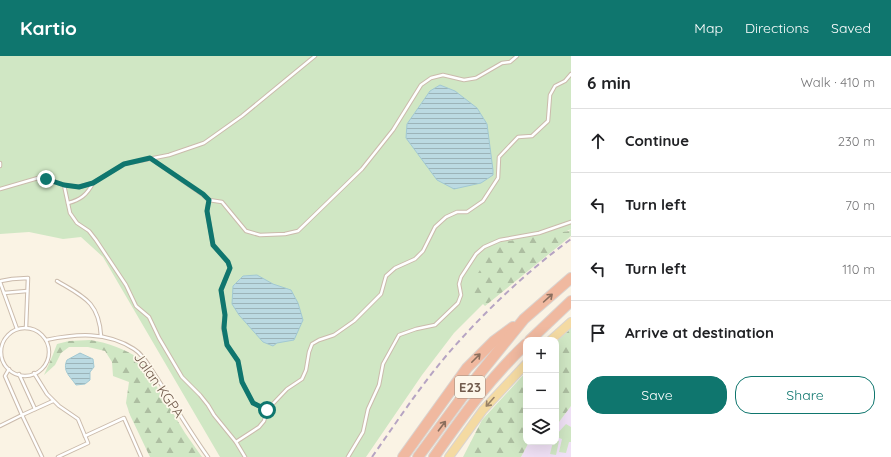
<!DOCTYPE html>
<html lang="en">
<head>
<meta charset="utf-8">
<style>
	body { margin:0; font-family:Quicksand,sans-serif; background:#f2f2f2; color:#202124 }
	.controls { position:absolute; right:12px; bottom:12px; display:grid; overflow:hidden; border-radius:8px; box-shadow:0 4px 16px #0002 }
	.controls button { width:36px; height:36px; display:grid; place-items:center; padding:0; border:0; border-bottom:1px solid #e0e0e0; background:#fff; color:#202124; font:20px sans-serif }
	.stop { position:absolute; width:12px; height:12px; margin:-9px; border:3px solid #0f766e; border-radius:50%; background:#fff }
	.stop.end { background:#0f766e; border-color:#fff; box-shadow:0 1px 4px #0008 }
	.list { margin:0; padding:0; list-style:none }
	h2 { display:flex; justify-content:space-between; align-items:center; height:52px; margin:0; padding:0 16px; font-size:17px }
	h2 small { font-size:13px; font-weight:400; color:#757577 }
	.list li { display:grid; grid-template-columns:26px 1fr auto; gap:12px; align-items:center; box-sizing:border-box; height:64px; padding:0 16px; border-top:1px solid #e0e0e0 }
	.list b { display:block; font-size:15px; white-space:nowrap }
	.list em { font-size:13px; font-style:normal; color:#757577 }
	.actions { display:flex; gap:8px; padding:12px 16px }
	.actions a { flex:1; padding:9px 0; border:1px solid #0f766e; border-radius:16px; text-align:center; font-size:14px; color:#0f766e }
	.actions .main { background:#0f766e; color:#fff }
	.icon { flex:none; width:22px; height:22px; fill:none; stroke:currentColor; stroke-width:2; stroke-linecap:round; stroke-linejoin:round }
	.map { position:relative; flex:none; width:571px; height:401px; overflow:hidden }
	header { display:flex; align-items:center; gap:24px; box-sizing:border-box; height:56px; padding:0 20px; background:#0f766e; color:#fff }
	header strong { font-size:19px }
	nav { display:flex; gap:22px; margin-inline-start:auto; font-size:14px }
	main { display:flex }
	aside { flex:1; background:#fff }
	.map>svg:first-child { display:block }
</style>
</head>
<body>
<header>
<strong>Kartio</strong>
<nav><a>Map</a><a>Directions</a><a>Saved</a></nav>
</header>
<main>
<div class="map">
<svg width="571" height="401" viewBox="0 0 571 401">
	<defs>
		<pattern id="forest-firs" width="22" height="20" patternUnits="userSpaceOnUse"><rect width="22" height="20" fill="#d0e7c4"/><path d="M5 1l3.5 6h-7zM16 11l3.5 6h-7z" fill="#adbea1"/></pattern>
		<pattern id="water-rules" width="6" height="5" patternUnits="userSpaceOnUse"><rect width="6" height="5" fill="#bbdae2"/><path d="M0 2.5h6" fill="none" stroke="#9cb4b9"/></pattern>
	</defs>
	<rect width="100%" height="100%" fill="#faf3e4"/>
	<path fill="#f0e1f6" d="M571,350V401H521L529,386H556V370Z"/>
	<g fill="#d0e7c4">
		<path d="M0,0H571V173L545,186L454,277L422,319L366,401H220L103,201L81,181L63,183L29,176L0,178Z"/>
		<path d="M566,368L571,371V386H569L566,397L559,396L562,383L556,381V379Z"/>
		<path d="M556,385H559L556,399L550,398L553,386H556Z"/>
	</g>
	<g fill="url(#forest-firs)">
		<path d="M571,173V180L485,250L468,233L497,187L569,175Z"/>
		<path d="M571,272V350L556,370V286Z"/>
		<path d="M90,284C109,287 125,293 140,303L185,377L202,401H150L130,359L126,347L129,326L113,320L112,306L105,295L88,291H69L61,297L55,309L44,319L52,301L57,288L69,285Z"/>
		<path d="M526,316V386H529L521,401H463L482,364Z"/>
	</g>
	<g fill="url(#water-rules)" stroke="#a2c9d3">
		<path d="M440,29L455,35L477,52L487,68L493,114V119L481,127L454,133L437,124L406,82L407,68L430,35Z"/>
		<path d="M257,219L273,228L291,234L298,247L303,264L294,284L277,287L273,290L263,286L239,259L232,248L233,230L243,220Z"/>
		<path d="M80,297L93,303L94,311L90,316V324L85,328L76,329C70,320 62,315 67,304Z"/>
	</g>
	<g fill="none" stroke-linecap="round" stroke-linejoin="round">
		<g stroke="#cbbbac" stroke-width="4.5">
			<g id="service">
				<path d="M150,102L203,139L209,144L207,155L213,189L228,206L230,212L221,234L225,259L223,272L227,289L238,305L242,326L253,347L267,354"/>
				<path d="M0,107V110"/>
				<path d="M64,129L70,157L77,167L89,175L96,184L126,229L136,250L149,261L159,282L182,321L200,339L208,349L214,359L236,386L245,401"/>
				<path d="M0,133L38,122L46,123L64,129L79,131L93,127L124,108L169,99L204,87L242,60L315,0"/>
				<path d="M209,144L222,146L246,175L260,179L285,178L298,175L362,113L393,74L421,29L431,22L443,19L464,24L476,22L502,7L510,6L517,0"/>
				<path d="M68,147C80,144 87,139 93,127"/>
				<path d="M1,225L12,223L28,222L26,272"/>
				<path d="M57,225C84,241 99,246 101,280"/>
				<path d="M0,226L17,273"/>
				<path d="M4,237L27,235"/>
				<circle cx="25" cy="296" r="24"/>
				<path d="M46,284C76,278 106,275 134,293C144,299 150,312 157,322C174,348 189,375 208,401"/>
				<path d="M34,317L47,338L59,350L78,363L88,387L58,401"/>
				<path d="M19,318L35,353"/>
				<path d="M0,370L22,359L5,320L9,313"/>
				<path d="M85,380L124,362L141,401"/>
				<path d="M236,386L259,371L264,365L267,354L287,333L302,323L306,314L309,296L312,288L319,284L334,279L354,265L381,238L386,220L395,212L415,203L423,195L435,171L446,161L457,156H467L483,145L498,122L499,101L518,81L532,80L548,65L550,39L555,30L565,25L571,18"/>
				<path d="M42,401L22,359L53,345"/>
				<path d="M348,401L363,376L368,353L379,329L383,308L399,279L416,273L435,269L458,247L461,239L459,228L461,221L476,198L484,191L500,184L539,177L571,166"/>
			</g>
		</g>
		<g stroke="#dad4d0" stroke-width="10">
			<g id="primary">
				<path d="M551,284L571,266"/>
				<path d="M449,401L483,354L526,308"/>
			</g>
		</g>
		<g stroke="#dad4d0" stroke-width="12">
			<g id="motorway">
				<path d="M530,284L571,245"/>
				<path d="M403,401L467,312L494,285L513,271"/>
				<path d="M418,401L477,321L524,263L571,222"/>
				<path d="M434,401C462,361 490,322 526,288"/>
			</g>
		</g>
		<use href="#service" stroke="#fff" stroke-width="2.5"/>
		<use href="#primary" stroke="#f4daa2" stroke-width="8"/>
		<use href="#motorway" stroke="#f0b9a0" stroke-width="10"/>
		<path stroke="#b6a4c3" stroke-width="2" stroke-dasharray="6 4" stroke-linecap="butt" d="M372,401C396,367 419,332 446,300C483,257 525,217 571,183"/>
	</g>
	<defs><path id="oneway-shaft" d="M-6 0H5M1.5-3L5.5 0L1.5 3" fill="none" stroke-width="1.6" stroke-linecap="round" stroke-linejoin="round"/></defs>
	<g stroke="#8a6e5d">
		<use href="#oneway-shaft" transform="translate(548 242) rotate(-42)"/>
		<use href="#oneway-shaft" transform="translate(476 302) rotate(-45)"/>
		<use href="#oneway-shaft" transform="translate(442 370) rotate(-53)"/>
	</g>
	<use stroke="#988166" href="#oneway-shaft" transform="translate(490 346) rotate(132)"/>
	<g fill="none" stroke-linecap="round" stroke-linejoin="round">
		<path stroke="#0f766e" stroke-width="5" d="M46,123L64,129L79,131L93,127L124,108L150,102L203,138L209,144L207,155L213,189L228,206L230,212L221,234L225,259L224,272L227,289L238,305L242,326L253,347L267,354"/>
	</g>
	<g text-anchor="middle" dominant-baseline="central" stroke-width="3.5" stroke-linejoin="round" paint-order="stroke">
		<rect fill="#fdf7ea" stroke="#9b8a7b" stroke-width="1" x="455" y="320" width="30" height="22" rx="3"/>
		<g font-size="13" font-weight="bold" fill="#715b4c">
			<text x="470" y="331">E23</text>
		</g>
		<g font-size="14" fill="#715b4c" stroke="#fdf7ea">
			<text transform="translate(159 329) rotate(55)">Jalan KGPA</text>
		</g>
	</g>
</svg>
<div class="controls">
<button>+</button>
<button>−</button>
<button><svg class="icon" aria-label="layers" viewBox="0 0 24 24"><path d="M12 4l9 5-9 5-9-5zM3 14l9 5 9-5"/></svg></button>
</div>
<div class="stop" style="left:267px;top:354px"></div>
<div class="stop end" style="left:46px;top:123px"></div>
</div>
<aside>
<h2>6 min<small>Walk · 410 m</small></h2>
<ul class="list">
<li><svg class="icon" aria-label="ahead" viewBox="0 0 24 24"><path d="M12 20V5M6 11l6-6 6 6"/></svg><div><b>Continue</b></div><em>230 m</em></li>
<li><svg class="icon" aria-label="left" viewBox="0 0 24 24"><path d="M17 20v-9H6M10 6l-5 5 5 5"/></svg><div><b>Turn left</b></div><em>70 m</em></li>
<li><svg class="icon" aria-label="left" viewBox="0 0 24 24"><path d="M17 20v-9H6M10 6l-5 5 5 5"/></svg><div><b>Turn left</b></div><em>110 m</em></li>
<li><svg class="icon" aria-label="arrive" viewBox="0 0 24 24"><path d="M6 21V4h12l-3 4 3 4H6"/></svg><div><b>Arrive at destination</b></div></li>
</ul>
<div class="actions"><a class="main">Save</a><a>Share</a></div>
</aside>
</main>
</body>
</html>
